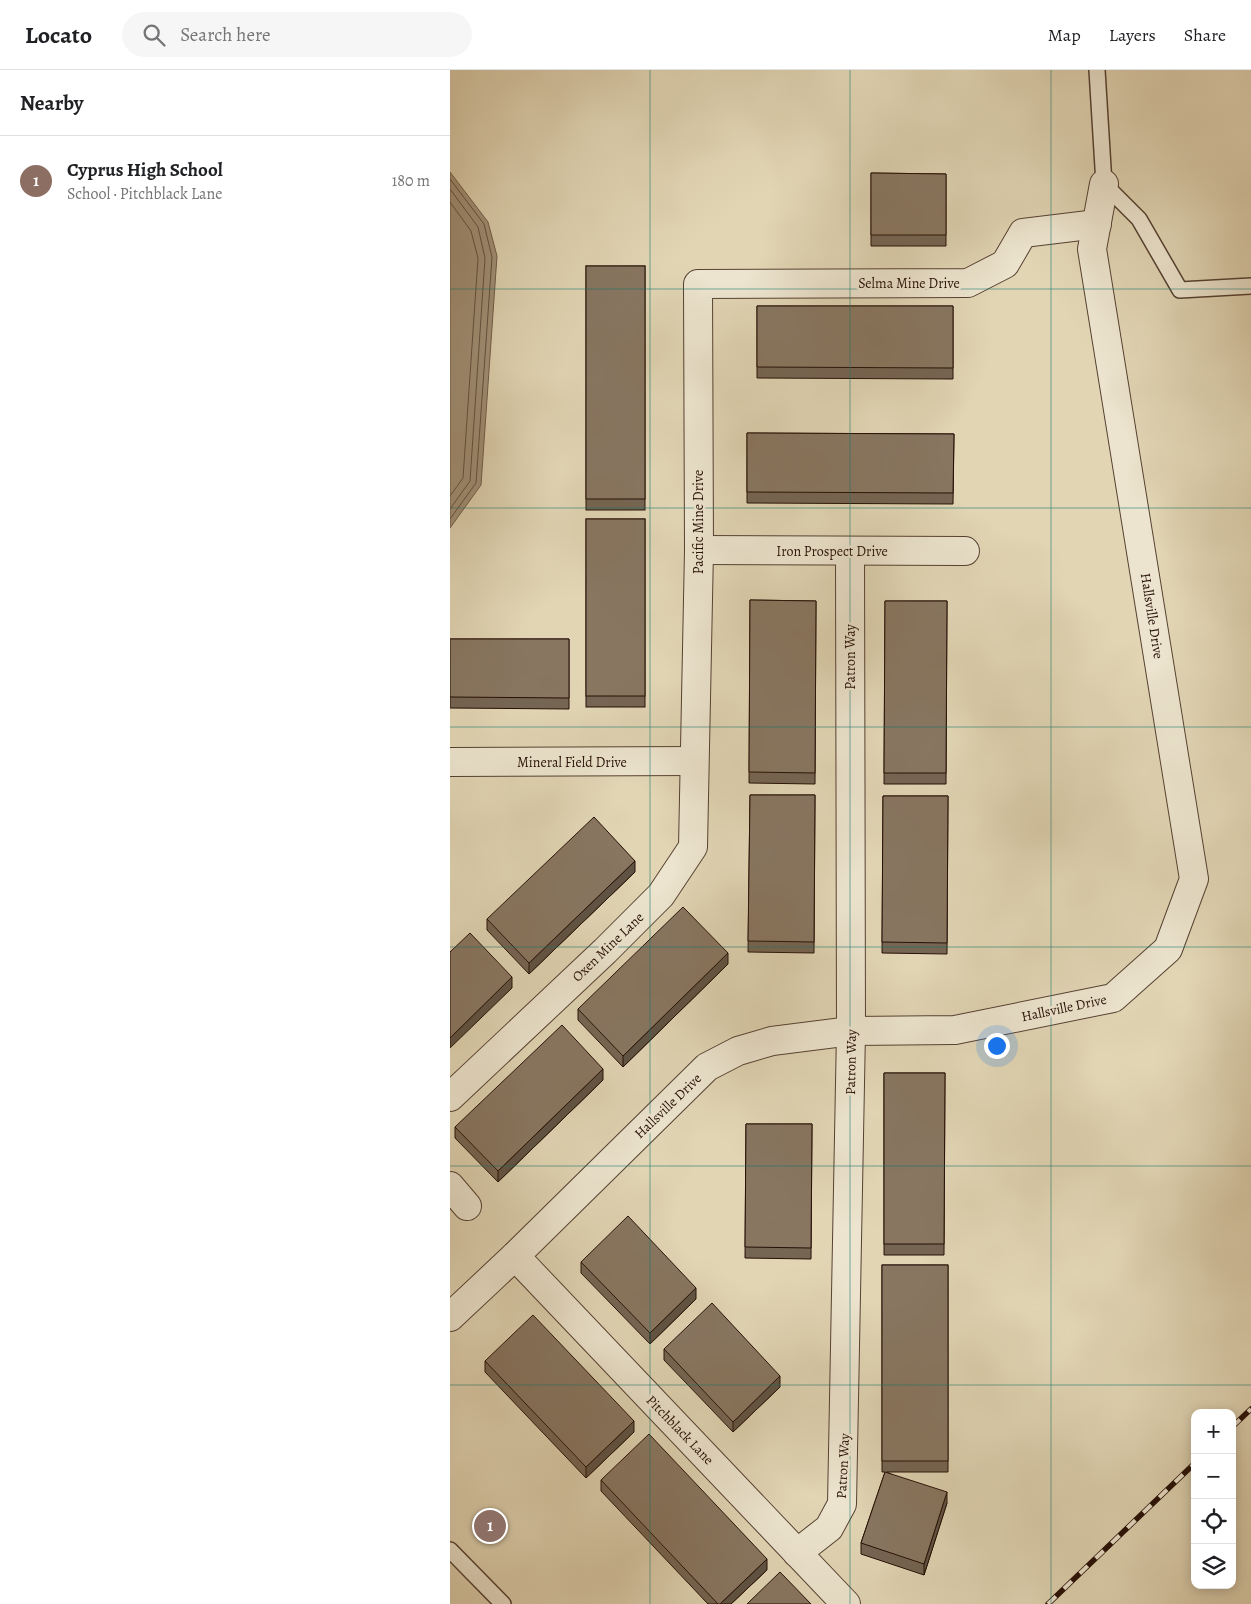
<!DOCTYPE html>
<html lang="en">
<head>
<meta charset="utf-8">
<style>
	body { margin:0; font-family:Alegreya,serif; background:#f6f6f6; color:#202124 }
	.controls { position:absolute; right:15px; bottom:15px; display:grid; overflow:hidden; border-radius:10px; box-shadow:0 2px 12px #0003 }
	.controls button { width:45px; height:45px; display:grid; place-items:center; padding:0; border:0; border-bottom:1px solid #e0e0e0; background:#fff; color:#202124; font:25px sans-serif }
	.you { position:absolute; left:546px; top:975px; width:18px; height:18px; margin:-12px; border:4px solid #fff; border-radius:50%; background:#1a73e8; box-shadow:0 0 0 8px #1a73e833 }
	.badge { display:grid; place-items:center; width:32px; height:32px; border-radius:50%; background:#8f2418; color:#fff; font-size:16px; font-weight:700 }
	.pin { position:absolute; translate:-50% -50%; border:2px solid #fff; box-shadow:0 1px 5px #0006 }
	.list { margin:0; padding:0; list-style:none }
	h2 { display:flex; justify-content:space-between; align-items:center; height:65px; margin:0; padding:0 20px; font-size:21px }
	h2 small { font-size:16px; font-weight:400; color:#757577 }
	.list li { display:grid; grid-template-columns:32px 1fr auto; gap:15px; align-items:center; box-sizing:border-box; height:90px; padding:0 20px; border-top:1px solid #e0e0e0 }
	.list b { display:block; font-size:19px; white-space:nowrap }
	.list p { margin:0; font-size:16px; white-space:nowrap; color:#757577 }
	.list em { font-size:16px; font-style:normal; color:#757577 }
	.icon { flex:none; width:28px; height:28px; fill:none; stroke:currentColor; stroke-width:2; stroke-linecap:round; stroke-linejoin:round }
	.map { position:relative; flex:none; width:801px; height:1534px; overflow:hidden }
	header { display:flex; align-items:center; gap:30px; box-sizing:border-box; height:70px; padding:0 25px; background:#fff; border-bottom:1px solid #e0e0e0 }
	header strong { font-size:24px }
	nav { display:flex; gap:28px; margin-inline-start:auto; font-size:18px }
	.search { width:350px; height:45px; background:#f6f6f6; display:flex; align-items:center; gap:12px; box-sizing:border-box; padding:0 18px; border-radius:28px; color:#757577; font-size:19px }
	main { display:flex }
	aside { flex:1; background:#fff }
	.map>svg:first-child { display:block }
</style>
</head>
<body>
<header>
<strong>Locato</strong>
<div class="search"><svg class="icon" aria-label="search" viewBox="0 0 24 24"><circle cx="10" cy="10" r="6"/><path d="M15 15l6 6"/></svg>Search here</div>
<nav><a>Map</a><a>Layers</a><a>Share</a></nav>
</header>
<main>
<aside>
<h2>Nearby<small></small></h2>
<ul class="list">
<li><span class="badge" style="background:#8d6e63">1</span><div><b>Cyprus High School</b><p>School · Pitchblack Lane</p></div><em>180 m</em></li>
</ul>
</aside>
<div class="map">
<svg width="801" height="1534" viewBox="0 0 801 1534">
	<rect width="100%" height="100%" fill="#e1d5b4"/>
	<filter id="stains"><feTurbulence type="fractalNoise" baseFrequency=".004" numOctaves="4"/><feColorMatrix values="0 0 0 0 .2 0 0 0 0 .09 0 0 0 0 .02 0 0 0 .5 -.17"/></filter>
	<radialGradient id="worn" r=".72"><stop offset=".6" stop-color="#630" stop-opacity="0"/><stop offset="1" stop-color="#630" stop-opacity=".3"/></radialGradient>
	<path fill="#a29279" stroke="#715e4b" d="M0,102L38,152L47,186L31,415L0,458Z"/>
	<g fill="none" stroke-linecap="round" stroke-linejoin="round">
		<g stroke="#645140" stroke-width="1">
			<path d="M0,109L34,154L42,187L26,413L0,449"/>
			<path d="M0,119L28,157L35,188L20,411L0,439"/>
			<path d="M0,132L21,161L28,188L13,408L0,426"/>
		</g>
		<g stroke="#564132" stroke-width="18">
			<g id="service">
				<path d="M647,0L654,114L689,149L730,220L801,216"/>
				<path d="M0,1480L53,1534"/>
			</g>
		</g>
		<g stroke="#564132" stroke-width="30">
			<g id="minor">
				<path d="M249,480L515,481"/>
				<path d="M0,692L244,691"/>
				<path d="M0,1027L155,881L211,825L243,777L249,480L248,214L518,213L555,194L573,163L647,154"/>
				<path d="M0,1116L17,1136"/>
				<path d="M65,1186L396,1534"/>
				<path d="M0,1247L65,1186L257,997L288,981L322,971L401,961L505,960L663,928L718,879L744,809L642,179L654,114"/>
				<path d="M347,1483L379,1458L392,1434L401,961L400,481"/>
			</g>
		</g>
		<use href="#service" stroke="#ece4ce" stroke-width="15"/>
		<use href="#minor" stroke="#ece4ce" stroke-width="28"/>
		<g stroke="#271007" stroke-width="5.5">
			<g id="rail">
				<path d="M782,1357L801,1339"/>
				<path d="M598,1534L745,1393"/>
			</g>
		</g>
		<use href="#rail" stroke="#ece4ce" stroke-width="4" stroke-dasharray="11" stroke-linecap="butt"/>
	</g>
	<g fill="#756553" stroke="#271007">
		<path d="M421,103L496,104V176H421Z"/>
		<rect x="136" y="196" width="59" height="244"/>
		<path d="M307,236H503V309L307,308Z"/>
		<path d="M297,363L504,364L503,434L297,433Z"/>
		<rect x="136" y="449" width="59" height="188"/>
		<path d="M300,530L366,531L365,714L299,713Z"/>
		<path d="M435,531H497L496,714H434Z"/>
		<path d="M0,569H119V639L0,638Z"/>
		<path d="M300,725H365L364,883L298,882Z"/>
		<path d="M433,726H498L497,884L432,883Z"/>
		<path d="M185,802L79,904L37,860V849Z"/>
		<path d="M278,894L173,997L128,950V939Z"/>
		<path d="M434,1003H495L494,1185H434Z"/>
		<path d="M153,1010L48,1112L5,1068V1057Z"/>
		<path d="M296,1054H362L361,1189L295,1188Z"/>
		<path d="M131,1192L246,1229L200,1274L131,1203Z"/>
		<path d="M432,1195H498V1402H437L497,1433L474,1505L411,1484V1473L435,1402H432Z"/>
		<path d="M214,1279L330,1317L283,1362L214,1290Z"/>
		<path d="M35,1291L184,1362L136,1408L35,1302Z"/>
		<path d="M151,1410L317,1500L281,1534H258L151,1421Z"/>
	</g>
	<g fill="#5f5344" stroke="#271007">
		<path d="M185,791V802L79,904V893Z"/>
		<path d="M278,883V894L173,997V986Z"/>
		<path d="M62,907V918L0,978V968Z"/>
		<path d="M153,999V1010L48,1112V1101Z"/>
		<path d="M246,1218V1229L200,1274V1263Z"/>
		<path d="M330,1306V1317L283,1362V1352Z"/>
		<path d="M184,1351V1362L136,1408V1397Z"/>
		<path d="M497,1422V1433L474,1505V1494Z"/>
		<path d="M317,1489V1500L281,1534H270Z"/>
	</g>
	<g fill="#887661" stroke="#271007">
		<path d="M421,103L496,104V165H421Z"/>
		<rect x="136" y="196" width="59" height="233"/>
		<path d="M307,236H503V298L307,297Z"/>
		<path d="M297,363L504,364L503,423L297,422Z"/>
		<rect x="136" y="449" width="59" height="177"/>
		<path d="M300,530L366,531L365,703L299,702Z"/>
		<path d="M435,531H497L496,703H434Z"/>
		<path d="M0,569H119V628L0,627Z"/>
		<path d="M300,725H365L364,872L298,871Z"/>
		<path d="M433,726H498L497,873L432,872Z"/>
		<path d="M144,747L185,791L79,893L37,849Z"/>
		<path d="M233,837L278,883L173,986L128,939Z"/>
		<path d="M20,863L62,907L0,968V882Z"/>
		<path d="M112,955L153,999L48,1101L5,1057Z"/>
		<path d="M434,1003H495L494,1174H434Z"/>
		<path d="M296,1054H362L361,1178L295,1177Z"/>
		<path d="M178,1146L246,1218L200,1263L131,1192Z"/>
		<rect x="432" y="1195" width="66" height="196"/>
		<path d="M262,1233L330,1306L283,1352L214,1279Z"/>
		<path d="M83,1245L184,1351L136,1397L35,1291Z"/>
		<path d="M199,1364L317,1489L270,1534H268L151,1410Z"/>
		<path d="M435,1402L497,1422L474,1494L411,1473Z"/>
		<path d="M330,1502L361,1534H297Z"/>
	</g>
	<path fill="none" stroke="#0f766e" stroke-width="1" stroke-opacity="0.55" d="M200,0V1534M400,0V1534M601,0V1534M0,219H801M0,438H801M0,657H801M0,877H801M0,1096H801M0,1315H801"/>
	<g text-anchor="middle" dominant-baseline="central" stroke-width="5" stroke-linejoin="round" paint-order="stroke">
		<g font-size="14" fill="#271007" stroke="#ece4ce">
			<text x="459" y="213">Selma Mine Drive</text>
			<text transform="translate(248 452) rotate(-90)">Pacific Mine Drive</text>
			<text x="382" y="481">Iron Prospect Drive</text>
			<text transform="translate(702 546) rotate(81)">Hallsville Drive</text>
			<text transform="translate(400 587) rotate(-90)">Patron Way</text>
			<text x="122" y="692">Mineral Field Drive</text>
			<text transform="translate(158 877) rotate(-44)">Oxen Mine Lane</text>
			<text transform="translate(614 938) rotate(-12)">Hallsville Drive</text>
			<text transform="translate(401 992) rotate(-89)">Patron Way</text>
			<text transform="translate(218 1036) rotate(-44)">Hallsville Drive</text>
			<text transform="translate(230 1360) rotate(46)">Pitchblack Lane</text>
			<text transform="translate(393 1396) rotate(-87)">Patron Way</text>
		</g>
	</g>
	<rect width="100%" height="100%" filter="url(#stains)"/>
	<rect width="100%" height="100%" fill="url(#worn)"/>
</svg>
<div class="controls">
<button>+</button>
<button>−</button>
<button><svg class="icon" aria-label="locate" viewBox="0 0 24 24"><circle cx="12" cy="12" r="6"/><path d="M12 2v4M12 18v4M2 12h4M18 12h4"/></svg></button>
<button><svg class="icon" aria-label="layers" viewBox="0 0 24 24"><path d="M12 4l9 5-9 5-9-5zM3 14l9 5 9-5"/></svg></button>
</div>
<div class="you"></div>
<div class="pin badge" style="left:40px;top:1456px;background:#8d6e63">1</div>
</div>
</main>
</body>
</html>
